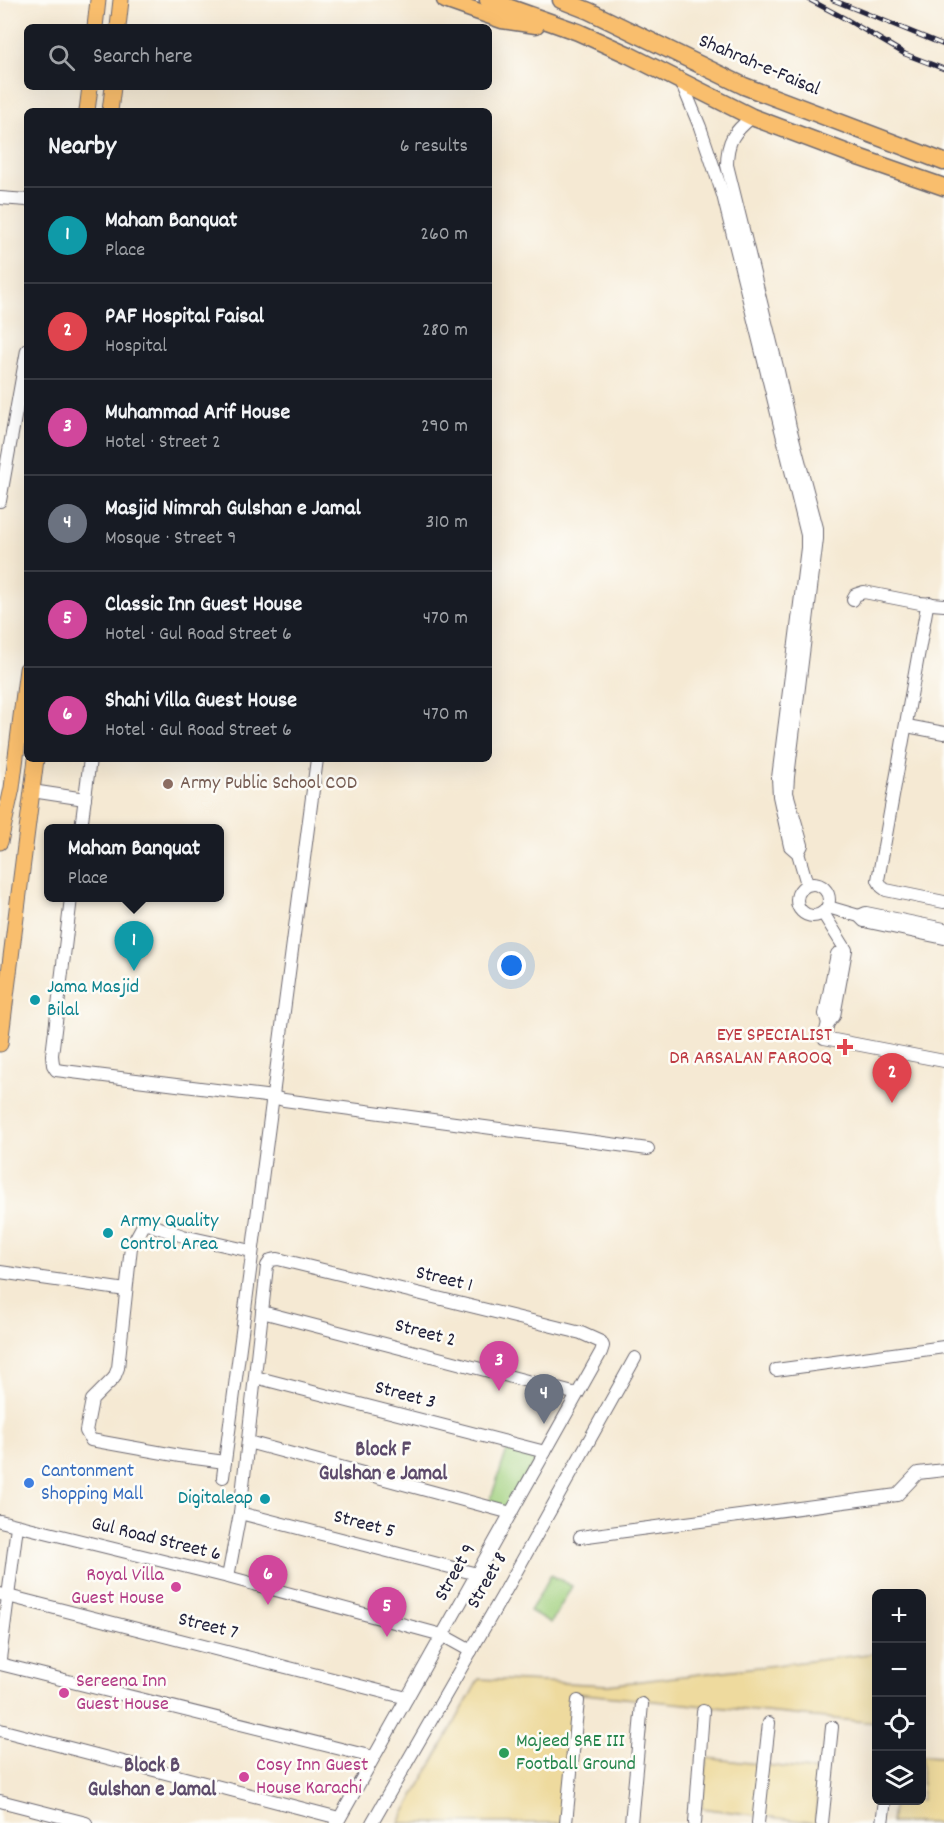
<!DOCTYPE html>
<html lang="en">
<head>
<meta charset="utf-8">
<style>
	body { margin:0; font-family:Dekko,sans-serif; background:#20242c; color:#f1f3f6 }
	.controls { position:absolute; right:18px; bottom:18px; display:grid; overflow:hidden; border-radius:9px; box-shadow:0 6px 24px #0002 }
	.controls button { width:54px; height:54px; display:grid; place-items:center; padding:0; border:0; border-bottom:2px solid #363941; background:#171b24; color:#f1f3f6; font:30px sans-serif }
	.you { position:absolute; left:512px; top:966px; width:21px; height:21px; margin:-15px; border:4px solid #fff; border-radius:50%; background:#1a73e8; box-shadow:0 0 0 9px #1a73e833 }
	.badge { display:grid; place-items:center; width:39px; height:39px; border-radius:50%; background:#1f6fb2; color:#fff; font-size:20px; font-weight:700 }
	.pin { position:absolute; translate:-50% -50px; filter:drop-shadow(0 2px 3px #0008) }
	.pin::after { content:''; position:absolute; top:32px; width:21px; height:18px; background:inherit; clip-path:polygon(0 0,100% 0,50% 100%) }
	.popup { position:absolute; left:44px; top:824px; width:180px; height:78px; box-sizing:border-box; display:grid; place-content:center; border-radius:9px; background:#171b24; filter:drop-shadow(0 2px 4px #0005); font-size:20px; white-space:nowrap; color:#9ea1a6 }
	.popup b { font-size:22px; color:#f1f3f6 }
	.popup::after { content:''; position:absolute; left:50%; top:100%; margin-left:-12px; border:12px solid transparent; border-top-color:#171b24 }
	.list { margin:0; padding:0; list-style:none }
	h2 { display:flex; justify-content:space-between; align-items:center; height:78px; margin:0; padding:0 24px; font-size:26px }
	h2 small { font-size:20px; font-weight:400; color:#9ea1a6 }
	.list li { display:grid; grid-template-columns:39px 1fr auto; gap:18px; align-items:center; box-sizing:border-box; height:96px; padding:0 24px; border-top:2px solid #363941 }
	.list b { display:block; font-size:22px; white-space:nowrap }
	.list p { margin:0; font-size:20px; white-space:nowrap; color:#9ea1a6 }
	.list em { font-size:20px; font-style:normal; color:#9ea1a6 }
	.icon { flex:none; width:33px; height:33px; fill:none; stroke:currentColor; stroke-width:2; stroke-linecap:round; stroke-linejoin:round }
	.map { position:relative; flex:none; width:944px; height:1823px; overflow:hidden }
	.search { position:absolute; background:#171b24; box-shadow:0 6px 24px #0002; left:24px; top:24px; width:468px; height:66px; display:flex; align-items:center; gap:15px; box-sizing:border-box; padding:0 21px; border-radius:9px; color:#9ea1a6; font-size:22px }
	.panel { position:absolute; background:#171b24; box-shadow:0 6px 24px #0002; left:24px; top:108px; width:468px; height:654px; border-radius:9px }
	.map>svg:first-child { display:block }
</style>
</head>
<body>
<div class="map">
<svg width="944" height="1823" viewBox="0 0 944 1823">
	<rect width="100%" height="100%" fill="#fdfcf7"/>
	<filter id="ink" filterUnits="userSpaceOnUse"><feTurbulence type="fractalNoise" baseFrequency=".0167" numOctaves="2"/><feDisplacementMap in="SourceGraphic" scale="12" xChannelSelector="R" yChannelSelector="G"/><feConvolveMatrix kernelMatrix="1 2 1 2 8 2 1 2 1" color-interpolation-filters="sRGB"/></filter>
	<filter id="wash" filterUnits="userSpaceOnUse"><feTurbulence type="fractalNoise" baseFrequency=".008" numOctaves="4" result="noise"/><feDisplacementMap in="SourceGraphic" scale="24" xChannelSelector="R" yChannelSelector="G"/><feGaussianBlur stdDeviation="1.35" result="paint"/><feColorMatrix in="noise" values="0 0 0 0 0 0 0 0 0 0 0 0 0 0 0 0 0 1.4 0 .05"/><feComposite in="paint" operator="in"/></filter>
	<g filter="url(#wash)">
		<rect width="100%" height="100%" fill="#f5e9d3"/>
		<g fill="#a0d07e" stroke="#61795c" stroke-width="1.5">
			<path d="M507,1450L540,1459L511,1513L488,1507Z"/>
			<path d="M551,1575L572,1586L551,1623L530,1611Z"/>
		</g>
		<g fill="#eeda9e" stroke="#887e6c" stroke-width="1.5">
			<path d="M876,1653V1723L574,1693L562,1823H399L479,1679L608,1685Z"/>
			<path d="M922,1756L944,1757V1823H891L894,1801L922,1800Z"/>
			<path d="M707,1758L818,1771L816,1823L701,1808Z"/>
		</g>
	</g>
	<g filter="url(#ink)">
		<g fill="none" stroke-linecap="round" stroke-linejoin="round">
			<g stroke="#6c6870" stroke-width="14">
				<g id="minor">
					<path d="M681,81L700,127L723,195L807,535V548L778,778L779,796L790,846L798,853L807,884"/>
					<path d="M752,117C734,132 727,140 727,165L778,371L790,427L817,528V539L788,777L787,793L802,845L798,853"/>
					<path d="M0,198L27,200"/>
					<path d="M0,501L27,350"/>
					<path d="M853,600L855,595L864,592L920,603L944,605"/>
					<path d="M930,603L927,606L878,880L882,887L886,890L944,902"/>
					<path d="M907,726L944,733"/>
					<path d="M32,791L85,799"/>
					<path d="M81,828L90,759"/>
					<circle cx="813" cy="900" r="16"/>
					<path d="M71,898L52,1055L53,1065L56,1070L273,1097L284,1100L648,1149"/>
					<path d="M828,907L859,916L864,921L944,938"/>
					<path d="M823,913L846,950L834,1016L828,1023L824,1038L944,1061"/>
					<path d="M859,916L866,913L944,929"/>
					<path d="M828,1023L825,1014L837,954"/>
					<path d="M0,1272L126,1290"/>
					<path d="M262,1312L577,1394"/>
					<path d="M776,1370L944,1347"/>
					<path d="M255,1377L545,1452"/>
					<path d="M248,1442L511,1513"/>
					<path d="M225,1462L180,1456L91,1440L86,1431L92,1400L114,1378L118,1368L131,1247L143,1225L148,1224L183,1236L251,1251"/>
					<path d="M223,1477C252,1238 287,999 317,759"/>
					<path d="M240,1513L477,1574"/>
					<path d="M0,1521L228,1577L442,1635L471,1651"/>
					<path d="M580,1537L897,1495L918,1473L944,1470"/>
					<path d="M228,1577L240,1513L267,1266L271,1260L278,1259L581,1333L601,1342L603,1346L601,1352L337,1823"/>
					<path d="M0,1594L407,1698"/>
					<path d="M0,1659L17,1526"/>
					<path d="M0,1664L373,1757"/>
					<path d="M0,1730L339,1818"/>
					<path d="M0,1801L86,1823"/>
					<path d="M372,1823L507,1588L635,1358"/>
					<path d="M566,1823L578,1701"/>
					<path d="M631,1823L642,1704"/>
					<path d="M695,1823L703,1711"/>
					<path d="M758,1823L769,1723"/>
					<path d="M822,1823L832,1727"/>
					<path d="M882,1823L885,1800"/>
				</g>
			</g>
			<g stroke="#6c6870" stroke-width="17">
				<g id="major">
					<path d="M95,27L98,0"/>
					<path d="M118,27L121,0"/>
					<path d="M87,111L90,87"/>
					<path d="M110,111L113,87"/>
					<path d="M0,842L12,788L27,669"/>
					<path d="M0,1044L36,759"/>
				</g>
			</g>
			<g stroke="#6c6870" stroke-width="19">
				<g id="highway">
					<path d="M445,0L502,20L536,25"/>
					<path d="M488,0L578,32L629,55L752,117L861,158L944,187"/>
					<path d="M561,0L589,11L744,86L944,162"/>
				</g>
			</g>
			<use href="#minor" stroke="#fff" stroke-width="12"/>
			<use href="#major" stroke="#f9be6d" stroke-width="15"/>
			<use href="#highway" stroke="#f9be6d" stroke-width="16"/>
			<g stroke="#22223b" stroke-width="5">
				<g id="rail">
					<path d="M810,0L844,18L905,54L944,69"/>
					<path d="M833,0L944,45"/>
				</g>
			</g>
			<use href="#rail" stroke="#fdfcf7" stroke-width="3" stroke-dasharray="9" stroke-linecap="butt"/>
		</g>
	</g>
	<circle fill="#8d6e63" stroke="#fdfcf7" stroke-width="2" cx="168" cy="784" r="6"/>
	<g fill="#0f9aa8" stroke="#fdfcf7" stroke-width="2">
		<circle cx="35" cy="1000" r="6"/>
		<circle cx="108" cy="1233" r="6"/>
		<circle cx="265" cy="1499" r="6"/>
	</g>
	<path fill="#e0444e" stroke="#fdfcf7" stroke-width="2" d="M842 1038h6v6h6v6h-6v6h-6v-6h-6v-6h6z"/>
	<circle fill="#3f7fe0" stroke="#fdfcf7" stroke-width="2" cx="29" cy="1483" r="6"/>
	<g fill="#d1479c" stroke="#fdfcf7" stroke-width="2">
		<circle cx="176" cy="1587" r="6"/>
		<circle cx="64" cy="1693" r="6"/>
		<circle cx="244" cy="1777" r="6"/>
	</g>
	<circle fill="#2e9e5b" stroke="#fdfcf7" stroke-width="2" cx="504" cy="1753" r="6"/>
	<g text-anchor="middle" dominant-baseline="central" stroke-width="5" stroke-linejoin="round" paint-order="stroke">
		<g font-size="20" fill="#22223b" stroke="#fdfcf7">
			<text transform="translate(759 66) rotate(23)">Shahrah-e-Faisal</text>
			<text transform="translate(444 1280) rotate(14)">Street 1</text>
			<text transform="translate(425 1334) rotate(15)">Street 2</text>
			<text transform="translate(405 1396) rotate(15)">Street 3</text>
			<text transform="translate(364 1525) rotate(15)">Street 5</text>
			<text transform="translate(156 1540) rotate(14)">Gul Road Street 6</text>
			<text transform="translate(456 1573) rotate(-60)">Street 9</text>
			<text transform="translate(488 1581) rotate(-60)">Street 8</text>
			<text transform="translate(208 1627) rotate(14)">Street 7</text>
		</g>
		<g font-size="20" fill="#785e54" stroke="#fdfcf7" text-anchor="start">
			<text x="180" y="784">Army Public School COD</text>
		</g>
		<g font-size="20" fill="#0d838f" stroke="#fdfcf7" text-anchor="start">
			<text x="47" y="988">Jama Masjid<tspan x="47" dy="23">Bilal</tspan></text>
			<text x="120" y="1222">Army Quality<tspan x="120" dy="23">Control Area</tspan></text>
			<text x="253" y="1499" text-anchor="end">Digitaleap</text>
		</g>
		<g font-size="20" fill="#be3a42" stroke="#fdfcf7" text-anchor="end">
			<text x="832" y="1036">EYE SPECIALIST<tspan x="832" dy="23">DR ARSALAN FAROOQ</tspan></text>
		</g>
		<g font-size="20" fill="#366cbe" stroke="#fdfcf7" text-anchor="start">
			<text x="41" y="1472">Cantonment<tspan x="41" dy="23">Shopping Mall</tspan></text>
		</g>
		<g font-size="20" fill="#b23c85" stroke="#fdfcf7" text-anchor="start">
			<text x="164" y="1576" text-anchor="end">Royal Villa<tspan x="164" dy="23">Guest House</tspan></text>
			<text x="76" y="1682">Sereena Inn<tspan x="76" dy="23">Guest House</tspan></text>
			<text x="256" y="1766">Cosy Inn Guest<tspan x="256" dy="23">House Karachi</tspan></text>
		</g>
		<g font-size="20" fill="#27864d" stroke="#fdfcf7" text-anchor="start">
			<text x="516" y="1742">Majeed SRE III<tspan x="516" dy="23">Football Ground</tspan></text>
		</g>
		<g font-size="21" font-weight="bold" fill="#5d4b6b" stroke="#fdfcf7">
			<text x="383" y="1451">Block F<tspan x="383" dy="24">Gulshan e Jamal</tspan></text>
			<text x="152" y="1767">Block B<tspan x="152" dy="24">Gulshan e Jamal</tspan></text>
		</g>
	</g>
</svg>
<div class="controls">
<button>+</button>
<button>−</button>
<button><svg class="icon" aria-label="locate" viewBox="0 0 24 24"><circle cx="12" cy="12" r="6"/><path d="M12 2v4M12 18v4M2 12h4M18 12h4"/></svg></button>
<button><svg class="icon" aria-label="layers" viewBox="0 0 24 24"><path d="M12 4l9 5-9 5-9-5zM3 14l9 5 9-5"/></svg></button>
</div>
<div class="you"></div>
<div class="pin badge" style="left:134px;top:971px;background:#0f9aa8">1</div>
<div class="popup"><b>Maham Banquat</b>Place</div>
<div class="pin badge" style="left:892px;top:1103px;background:#e0444e">2</div>
<div class="pin badge" style="left:499px;top:1391px;background:#d1479c">3</div>
<div class="pin badge" style="left:544px;top:1424px;background:#6b7280">4</div>
<div class="pin badge" style="left:387px;top:1637px;background:#d1479c">5</div>
<div class="pin badge" style="left:268px;top:1605px;background:#d1479c">6</div>
<div class="search"><svg class="icon" aria-label="search" viewBox="0 0 24 24"><circle cx="10" cy="10" r="6"/><path d="M15 15l6 6"/></svg>Search here</div>
<section class="panel">
<h2>Nearby<small>6 results</small></h2>
<ul class="list">
<li><span class="badge" style="background:#0f9aa8">1</span><div><b>Maham Banquat</b><p>Place</p></div><em>260 m</em></li>
<li><span class="badge" style="background:#e0444e">2</span><div><b>PAF Hospital Faisal</b><p>Hospital</p></div><em>280 m</em></li>
<li><span class="badge" style="background:#d1479c">3</span><div><b>Muhammad Arif House</b><p>Hotel · Street 2</p></div><em>290 m</em></li>
<li><span class="badge" style="background:#6b7280">4</span><div><b>Masjid Nimrah Gulshan e Jamal</b><p>Mosque · Street 9</p></div><em>310 m</em></li>
<li><span class="badge" style="background:#d1479c">5</span><div><b>Classic Inn Guest House</b><p>Hotel · Gul Road Street 6</p></div><em>470 m</em></li>
<li><span class="badge" style="background:#d1479c">6</span><div><b>Shahi Villa Guest House</b><p>Hotel · Gul Road Street 6</p></div><em>470 m</em></li>
</ul>
</section>
</div>
</body>
</html>
